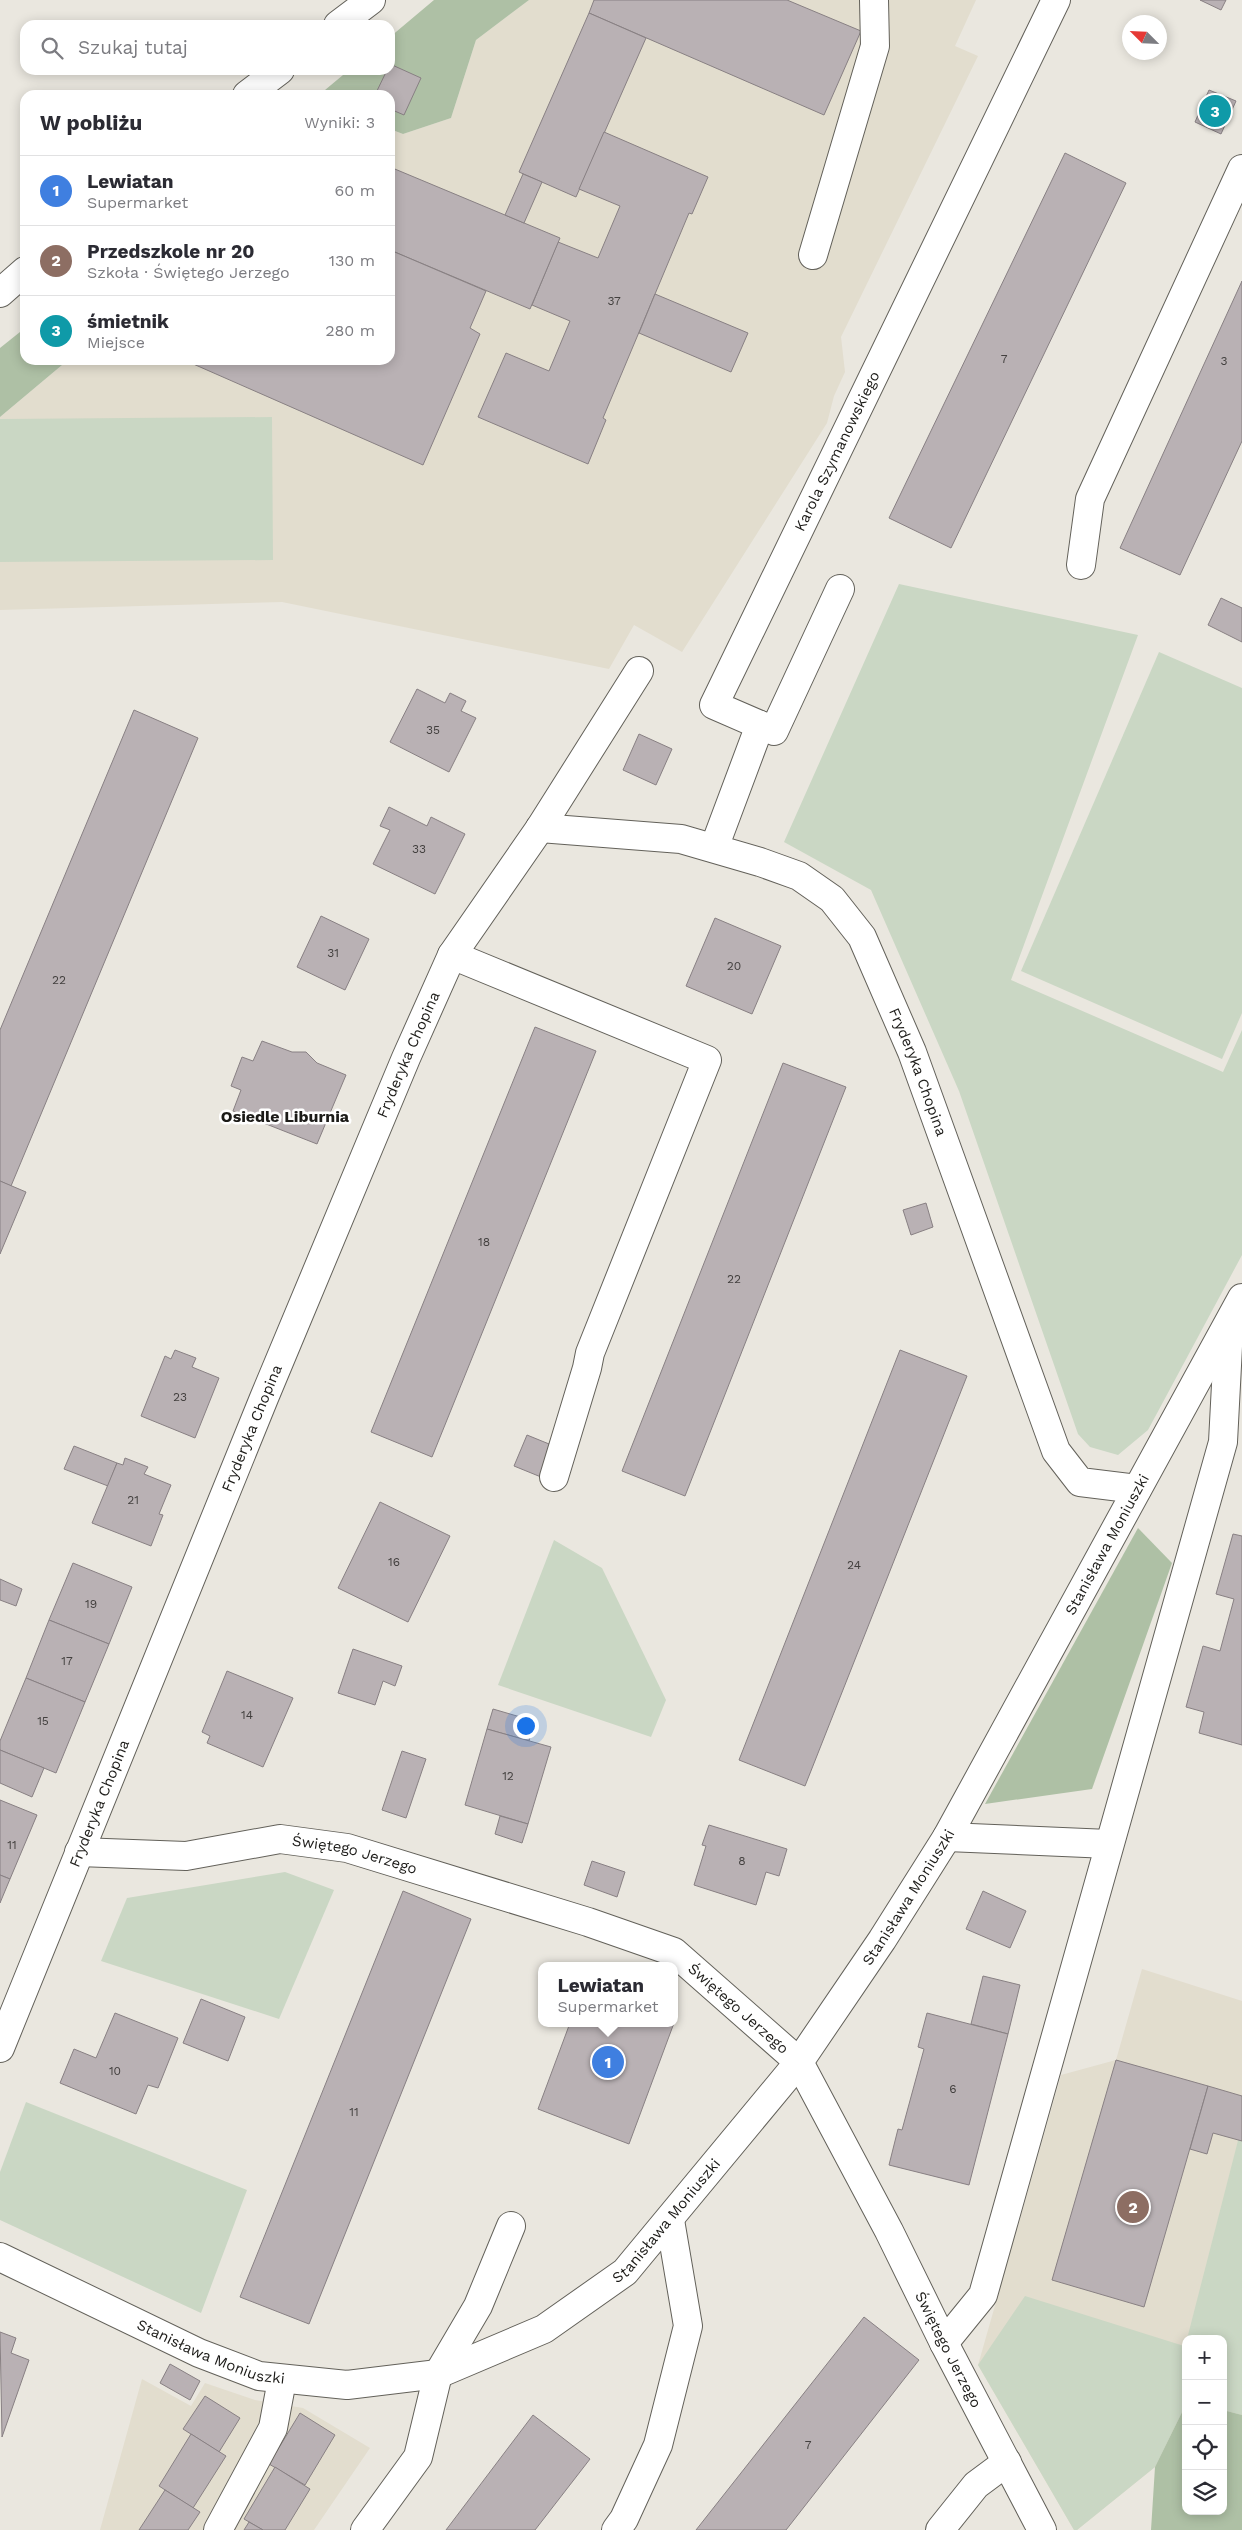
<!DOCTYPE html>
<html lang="pl">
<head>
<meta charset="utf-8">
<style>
	body { margin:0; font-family:"Work Sans",sans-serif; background:#f7f7f7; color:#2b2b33 }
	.controls { position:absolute; right:15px; bottom:15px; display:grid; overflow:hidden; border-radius:10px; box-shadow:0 2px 12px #0003 }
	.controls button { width:45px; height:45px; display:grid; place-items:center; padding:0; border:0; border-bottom:1px solid #e1e1e2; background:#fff; color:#2b2b33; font:25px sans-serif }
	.compass { position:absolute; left:1122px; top:15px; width:45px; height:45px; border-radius:50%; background:#fff; box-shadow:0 2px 12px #0003; rotate:294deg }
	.you { position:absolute; left:525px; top:1725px; width:18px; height:18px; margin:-12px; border:4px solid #fff; border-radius:50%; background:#1a73e8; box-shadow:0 0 0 8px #1a73e833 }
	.badge { display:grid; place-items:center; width:32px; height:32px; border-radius:50%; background:#7c3aed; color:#fff; font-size:16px; font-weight:700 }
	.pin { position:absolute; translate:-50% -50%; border:2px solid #fff; box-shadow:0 1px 5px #0006 }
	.popup { position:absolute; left:538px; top:1962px; width:140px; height:65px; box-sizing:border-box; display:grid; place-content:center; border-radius:10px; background:#fff; filter:drop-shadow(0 1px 4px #0005); font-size:16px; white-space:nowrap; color:#7c7c81 }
	.popup b { font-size:19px; color:#2b2b33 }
	.popup::after { content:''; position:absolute; left:50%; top:100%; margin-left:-10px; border:10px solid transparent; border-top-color:#fff }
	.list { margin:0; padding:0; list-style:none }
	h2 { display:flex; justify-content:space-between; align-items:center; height:65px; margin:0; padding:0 20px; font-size:21px }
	h2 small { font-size:16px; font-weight:400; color:#7c7c81 }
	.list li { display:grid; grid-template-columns:32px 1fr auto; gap:15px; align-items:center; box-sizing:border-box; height:70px; padding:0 20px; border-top:1px solid #e1e1e2 }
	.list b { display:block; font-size:19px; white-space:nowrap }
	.list p { margin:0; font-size:16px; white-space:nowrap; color:#7c7c81 }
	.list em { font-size:16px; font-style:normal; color:#7c7c81 }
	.icon { flex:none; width:28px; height:28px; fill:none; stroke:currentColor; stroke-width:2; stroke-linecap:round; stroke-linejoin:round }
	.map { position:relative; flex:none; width:1242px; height:2530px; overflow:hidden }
	.search { position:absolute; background:#fff; box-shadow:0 2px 12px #0003; left:20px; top:20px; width:375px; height:55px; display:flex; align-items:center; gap:12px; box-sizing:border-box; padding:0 18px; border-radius:15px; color:#7c7c81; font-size:19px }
	.panel { position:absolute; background:#fff; box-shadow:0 2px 12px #0003; left:20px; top:90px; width:375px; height:275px; border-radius:15px }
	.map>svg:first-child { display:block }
</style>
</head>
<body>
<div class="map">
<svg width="1242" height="2530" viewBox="0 0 1242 2530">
	<rect width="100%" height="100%" fill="#eae7df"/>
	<g fill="#e2ddce">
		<path d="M529,0H976L955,46L978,56L841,337L845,372L834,396L827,423L682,652L634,625L609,669L282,602L0,610V417L68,360H390V129L403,134L451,118L476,40Z"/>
		<path d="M1142,1969L1242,2001V2415L1223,2410V2339H1186V2404L1155,2467L1077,2530H1074L978,2365L1061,2075L1116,2060Z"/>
		<path d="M142,2379L191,2406L205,2383L255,2400L303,2408L370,2448L314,2530H100Z"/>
	</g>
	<g fill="#cad7c4">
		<path d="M272,417L273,560L0,562V419Z"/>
		<path d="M899,584L1138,635L1011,980L1223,1072L1242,1030V1255L1148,1430L1118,1455L1090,1447L1078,1434L959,1091L871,890L784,842Z"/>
		<path d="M1159,652L1242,688V1013L1222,1059L1021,971Z"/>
		<path d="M554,1540L602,1568L666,1700L651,1737L498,1685Z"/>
		<path d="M285,1872L334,1890L279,2019L101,1961L127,1898Z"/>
		<path d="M26,2102L247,2190L201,2313L0,2220V2172Z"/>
		<path d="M1242,2125V2415L1223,2410V2339H1187Z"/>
		<path d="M1025,2296L1184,2346L1186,2342V2404L1155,2467L1077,2530H1074L978,2365Z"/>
	</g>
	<g fill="#aec0a5">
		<path d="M434,0H529L476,40L451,118L403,134L390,129V95H319L349,70H390V37Z"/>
		<path d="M25,328V360H68L0,417V348Z"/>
		<path d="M1138,1528L1172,1563L1092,1789L985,1804Z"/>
		<path d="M1186,2404V2511H1223V2410L1242,2415V2530H1151L1155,2467Z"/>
	</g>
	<g fill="#b9b1b4" stroke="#888083">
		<path d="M594,0H787L861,31L824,115L589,13Z"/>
		<path d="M1200,0H1226L1221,10Z"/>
		<path d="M589,13L646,38L576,197L519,172Z"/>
		<path d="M390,64L421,78L404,115L390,109V95H375L387,70H390Z"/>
		<path d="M1209,90L1236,101L1221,134L1195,122Z"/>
		<path d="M604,132L708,177L692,214L689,213L603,418L606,420L588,464L478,417L506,353L549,371L570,321L532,305L558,242L598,258L620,206L579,189Z"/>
		<path d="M1065,153L1126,183L951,548L889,518Z"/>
		<path d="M390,167L560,238L530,309L390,250Z"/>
		<path d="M523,174L542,182L524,223L505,215Z"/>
		<path d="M390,250L486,291L470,328L480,334L423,465L191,363L192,360H390Z"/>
		<path d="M1242,281V441L1180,575L1120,548Z"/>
		<path d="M655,294L748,333L731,372L639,333Z"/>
		<path d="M1221,598L1242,608V642L1208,625Z"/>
		<path d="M417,689L445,703L450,693L466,701L461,711L476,718L449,772L390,742Z"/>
		<path d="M134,710L198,738L11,1186L0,1181V1030Z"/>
		<path d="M639,734L672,749L656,785L623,770Z"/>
		<path d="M389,807L427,826L431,817L465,834L435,894L373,864L390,830L380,826Z"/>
		<path d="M321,916L369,939L345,990L297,967Z"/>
		<path d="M715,918L781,946L752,1014L686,986Z"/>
		<path d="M535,1027L596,1051L432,1457L371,1432Z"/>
		<path d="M262,1041L292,1052H306L317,1063L346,1075L317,1144L233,1111L241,1090L231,1086L242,1057L253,1061Z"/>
		<path d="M783,1063L846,1087L685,1496L622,1471Z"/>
		<path d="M0,1181L26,1192L0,1254Z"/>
		<path d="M926,1203L933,1227L911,1235L903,1210Z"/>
		<path d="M175,1350L196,1358L192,1367L219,1378L195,1438L141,1416L165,1356L171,1359Z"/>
		<path d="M900,1350L967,1376L805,1786L739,1760Z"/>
		<path d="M527,1435L554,1446L541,1477L514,1466Z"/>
		<path d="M74,1446L117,1463L108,1486L64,1469Z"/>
		<path d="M125,1458L148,1467L144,1474L171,1485L159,1514L163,1515L151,1546L92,1523L117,1463L123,1465Z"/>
		<path d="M380,1502L450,1536L408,1622L338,1588Z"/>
		<path d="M1233,1534L1242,1536V1745L1199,1733L1204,1712L1186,1707L1203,1646L1220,1651L1234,1599L1216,1594Z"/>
		<path d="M73,1563L132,1587L109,1644L49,1620Z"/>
		<path d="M0,1579L22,1589L16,1606L0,1600Z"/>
		<path d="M49,1620L109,1644L85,1702L26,1678Z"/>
		<path d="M353,1649L402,1666L395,1686L383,1681L375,1705L338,1693Z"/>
		<path d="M227,1671L293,1698L263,1767L207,1743L210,1736L202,1732Z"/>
		<path d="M26,1678L85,1702L56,1773L0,1750V1741Z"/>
		<path d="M493,1709L534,1721L529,1741L487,1729Z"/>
		<path d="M487,1729L551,1747L528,1824L465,1805Z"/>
		<path d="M0,1750L44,1768L32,1797L0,1783Z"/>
		<path d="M402,1751L426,1759L406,1818L382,1810Z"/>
		<path d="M0,1800L37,1815L10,1879L0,1875Z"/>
		<path d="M500,1816L528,1824L522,1843L495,1834Z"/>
		<path d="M709,1825L787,1849L779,1876L766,1872L756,1905L694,1885L706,1846L702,1845Z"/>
		<path d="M592,1861L625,1872L617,1897L584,1885Z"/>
		<path d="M0,1875L10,1879L0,1903Z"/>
		<path d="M403,1891L471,1919L309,2324L240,2297Z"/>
		<path d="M983,1891L1026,1911L1010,1948L966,1929Z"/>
		<path d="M983,1976L1020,1985L1008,2034L971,2024Z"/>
		<path d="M201,1999L245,2017L228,2061L183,2043Z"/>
		<path d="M115,2013L178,2038L158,2088L148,2085L136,2114L60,2083L74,2049L96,2058Z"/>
		<path d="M927,2013L1008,2034L969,2185L889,2165L898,2129L902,2130L924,2049L918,2047Z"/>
		<path d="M570,2023H674L629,2144L538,2109Z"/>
		<path d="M1116,2060L1208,2086L1144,2307L1052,2280Z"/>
		<path d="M1208,2086L1242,2096V2141L1213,2133L1207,2154L1190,2149Z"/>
		<path d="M864,2317L919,2360L786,2530H696Z"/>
		<path d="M0,2332L16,2338L11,2353L29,2360L2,2437Z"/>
		<path d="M170,2364L200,2381L190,2400L160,2383Z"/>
		<path d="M205,2396L240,2418L219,2452L183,2429Z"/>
		<path d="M300,2413L335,2435L305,2485L269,2464Z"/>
		<path d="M533,2415L590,2459L535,2530H446Z"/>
		<path d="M191,2434L226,2456L193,2508L159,2486Z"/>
		<path d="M275,2467L310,2489L285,2530H263L244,2519Z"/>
		<path d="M165,2490L200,2512L188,2530H139Z"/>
		<path d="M249,2522L263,2530H244Z"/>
	</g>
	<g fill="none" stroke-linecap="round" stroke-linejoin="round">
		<g stroke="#63615a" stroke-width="30">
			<g id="minor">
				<path d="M338,25L371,0"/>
				<path d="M247,95L280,70"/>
				<path d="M813,255L875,46L874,0"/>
				<path d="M0,293L25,271"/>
				<path d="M1081,565L1090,499L1242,169"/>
				<path id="s1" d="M840,589L774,731L714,705L1056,0"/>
				<path id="s2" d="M540,828L681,839L760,862L799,876L832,899L862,937L912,1052L1056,1451L1080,1482L1137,1489"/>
				<path d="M714,848L760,725"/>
				<path d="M452,955L707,1060L590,1353L587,1368L554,1477"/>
				<path d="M947,1837L1109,1844"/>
				<path id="s3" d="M79,1852L186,1856L280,1839L347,1848L588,1922L674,1952L799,2062L889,2231L944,2343L1042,2530"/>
				<path id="s4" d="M0,2048L264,1398L406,1058L452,955L540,828L639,671"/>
				<path id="s5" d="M0,2257L199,2353L259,2376L347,2385L438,2374L544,2329L625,2272L799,2062L882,1940L947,1837L1242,1298"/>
				<path d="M944,2343L983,2295L1223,1442L1229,1327"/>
				<path d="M218,2530L273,2428L282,2380"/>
				<path d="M365,2530L418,2457L438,2374L478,2306L511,2226"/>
				<path d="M616,2530L624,2519L658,2445L688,2326L670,2220"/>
				<path d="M940,2530L976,2485L1007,2462"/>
			</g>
		</g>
		<use href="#minor" stroke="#fff" stroke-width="28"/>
	</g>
	<g text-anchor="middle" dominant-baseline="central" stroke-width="5" stroke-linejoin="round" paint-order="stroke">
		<g font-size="12" fill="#43403f">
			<text x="614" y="301">37</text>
			<text x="1004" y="359">7</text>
			<text x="1224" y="361">3</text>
			<text x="433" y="730">35</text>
			<text x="419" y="849">33</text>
			<text x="333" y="953">31</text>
			<text x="734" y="966">20</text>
			<text x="59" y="980">22</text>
			<text x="484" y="1242">18</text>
			<text x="734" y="1279">22</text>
			<text x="180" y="1397">23</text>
			<text x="133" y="1500">21</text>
			<text x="394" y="1562">16</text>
			<text x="854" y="1565">24</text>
			<text x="91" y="1604">19</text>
			<text x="67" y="1661">17</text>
			<text x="247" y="1715">14</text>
			<text x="43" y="1721">15</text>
			<text x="508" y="1776">12</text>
			<text x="12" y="1845">11</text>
			<text x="742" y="1861">8</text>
			<text x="115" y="2071">10</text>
			<text x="953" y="2089">6</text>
			<text x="354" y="2112">11</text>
			<text x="808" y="2445">7</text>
		</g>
		<g font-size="15" fill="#1c1b18" stroke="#fff">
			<text stroke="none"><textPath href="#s1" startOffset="504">Karola Szymanowskiego</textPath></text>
			<text stroke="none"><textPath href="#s4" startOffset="1074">Fryderyka Chopina</textPath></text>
			<text stroke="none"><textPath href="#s2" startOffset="500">Fryderyka Chopina</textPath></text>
			<text stroke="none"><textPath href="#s4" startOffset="669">Fryderyka Chopina</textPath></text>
			<text stroke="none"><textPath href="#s5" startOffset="1555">Stanisława Moniuszki</textPath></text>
			<text stroke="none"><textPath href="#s4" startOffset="264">Fryderyka Chopina</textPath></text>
			<text stroke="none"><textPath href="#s3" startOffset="279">Świętego Jerzego</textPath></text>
			<text stroke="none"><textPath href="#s5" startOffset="1150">Stanisława Moniuszki</textPath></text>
			<text stroke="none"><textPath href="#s3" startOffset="699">Świętego Jerzego</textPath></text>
			<text stroke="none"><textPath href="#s5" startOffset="745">Stanisława Moniuszki</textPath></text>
			<text stroke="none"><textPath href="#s3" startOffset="1104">Świętego Jerzego</textPath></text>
			<text stroke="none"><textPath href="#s5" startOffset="232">Stanisława Moniuszki</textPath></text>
		</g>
		<g font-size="16" font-weight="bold" fill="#1c1b18" stroke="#fff">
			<text x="285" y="1116">Osiedle Liburnia</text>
		</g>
	</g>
</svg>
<div class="controls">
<button>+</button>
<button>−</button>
<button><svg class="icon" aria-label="locate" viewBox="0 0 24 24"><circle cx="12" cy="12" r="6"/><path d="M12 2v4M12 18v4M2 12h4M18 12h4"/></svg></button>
<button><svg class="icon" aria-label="layers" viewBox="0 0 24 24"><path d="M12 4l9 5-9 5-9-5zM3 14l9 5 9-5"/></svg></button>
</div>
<svg class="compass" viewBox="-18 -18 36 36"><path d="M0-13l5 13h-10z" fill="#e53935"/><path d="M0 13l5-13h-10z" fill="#7c7c81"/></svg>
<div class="you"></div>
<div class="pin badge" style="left:608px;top:2062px;background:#3f7fe0">1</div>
<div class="popup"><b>Lewiatan</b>Supermarket</div>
<div class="pin badge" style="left:1133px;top:2207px;background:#8d6e63">2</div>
<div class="pin badge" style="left:1215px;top:111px;background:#0f9aa8">3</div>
<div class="search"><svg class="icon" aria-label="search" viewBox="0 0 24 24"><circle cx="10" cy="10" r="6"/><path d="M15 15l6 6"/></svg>Szukaj tutaj</div>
<section class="panel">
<h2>W pobliżu<small>Wyniki: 3</small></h2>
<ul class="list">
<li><span class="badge" style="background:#3f7fe0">1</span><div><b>Lewiatan</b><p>Supermarket</p></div><em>60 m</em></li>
<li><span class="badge" style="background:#8d6e63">2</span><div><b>Przedszkole nr 20</b><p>Szkoła · Świętego Jerzego</p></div><em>130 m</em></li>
<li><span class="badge" style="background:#0f9aa8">3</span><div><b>śmietnik</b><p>Miejsce</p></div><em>280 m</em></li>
</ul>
</section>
</div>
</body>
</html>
